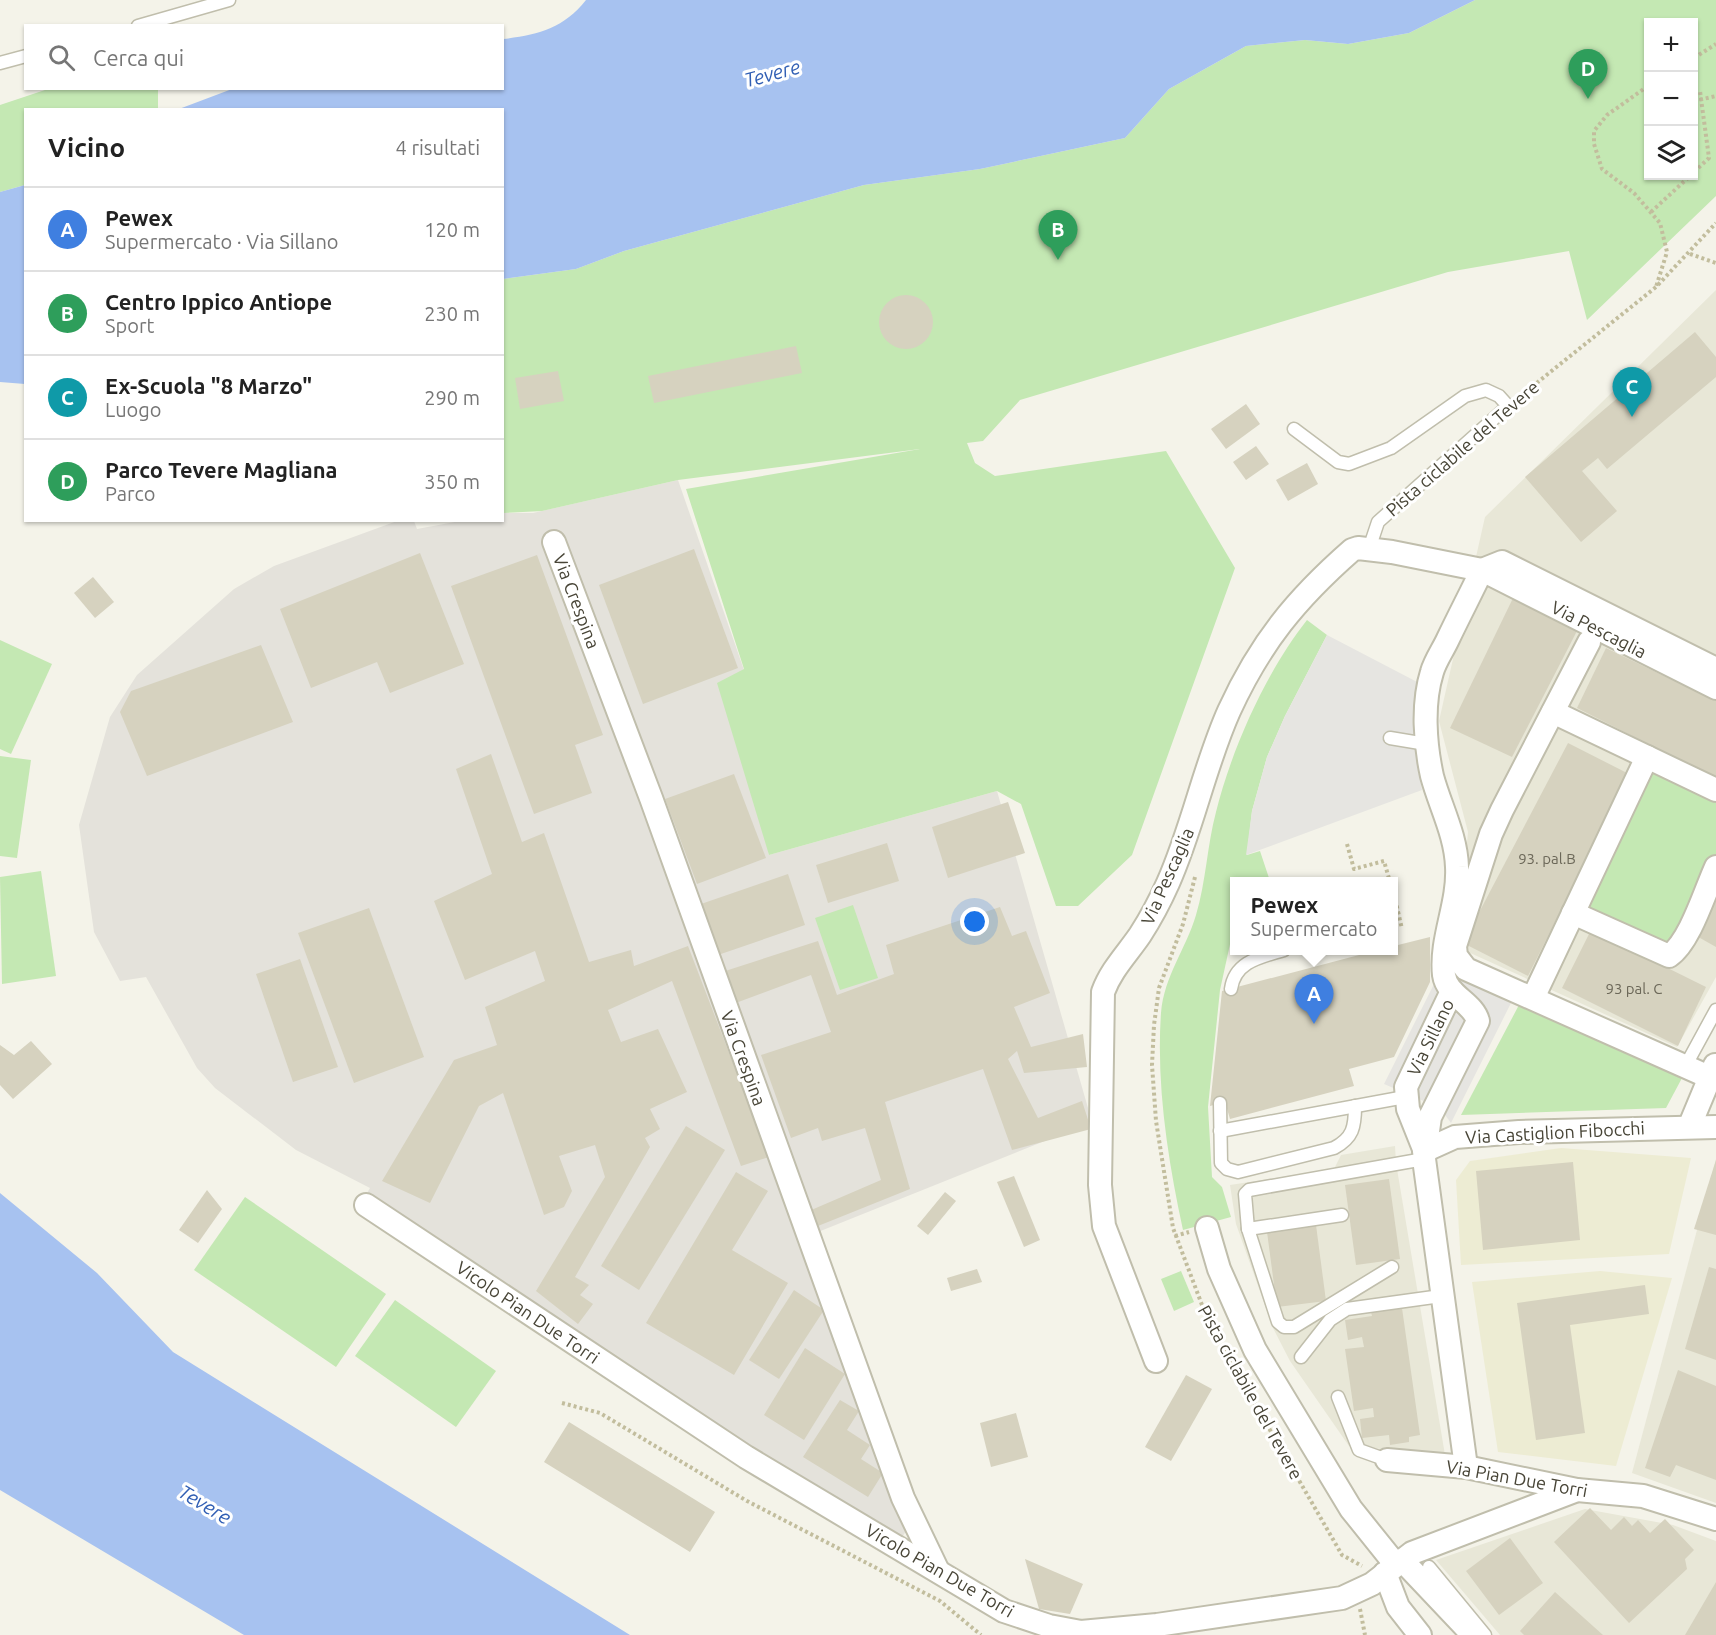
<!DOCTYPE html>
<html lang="it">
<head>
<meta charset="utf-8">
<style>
	body { margin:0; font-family:Ubuntu,sans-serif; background:#f2f2f2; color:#222 }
	.controls { position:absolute; right:18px; top:18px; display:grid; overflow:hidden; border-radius:0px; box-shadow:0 2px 4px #0004 }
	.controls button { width:54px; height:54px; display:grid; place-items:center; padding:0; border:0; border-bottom:2px solid #e0e0e0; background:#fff; color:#222; font:30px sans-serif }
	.you { position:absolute; left:975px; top:922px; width:21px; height:21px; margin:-15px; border:4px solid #fff; border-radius:50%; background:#1a73e8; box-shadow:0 0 0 9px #1a73e833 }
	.badge { display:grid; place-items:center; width:39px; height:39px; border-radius:50%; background:#0f766e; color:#fff; font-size:20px; font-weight:700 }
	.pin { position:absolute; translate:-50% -50px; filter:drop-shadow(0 2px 3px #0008) }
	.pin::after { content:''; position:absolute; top:32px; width:21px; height:18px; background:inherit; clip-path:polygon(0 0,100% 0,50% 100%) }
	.popup { position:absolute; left:1230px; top:877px; width:168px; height:78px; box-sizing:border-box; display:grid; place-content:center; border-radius:0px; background:#fff; filter:drop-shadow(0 2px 4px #0005); font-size:20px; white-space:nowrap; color:#767676 }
	.popup b { font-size:22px; color:#222 }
	.popup::after { content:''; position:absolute; left:50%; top:100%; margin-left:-12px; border:12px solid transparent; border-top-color:#fff }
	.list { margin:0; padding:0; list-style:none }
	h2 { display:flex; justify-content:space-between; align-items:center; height:78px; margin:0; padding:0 24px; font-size:26px }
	h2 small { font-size:20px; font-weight:400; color:#767676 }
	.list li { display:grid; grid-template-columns:39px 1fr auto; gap:18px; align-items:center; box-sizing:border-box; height:84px; padding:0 24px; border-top:2px solid #e0e0e0 }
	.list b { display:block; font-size:22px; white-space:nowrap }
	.list p { margin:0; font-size:20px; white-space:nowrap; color:#767676 }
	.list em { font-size:20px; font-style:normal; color:#767676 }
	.icon { flex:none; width:33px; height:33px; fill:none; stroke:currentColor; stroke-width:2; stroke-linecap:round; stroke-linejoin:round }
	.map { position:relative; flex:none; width:1716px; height:1635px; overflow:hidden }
	.search { position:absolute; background:#fff; box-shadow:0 2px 4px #0004; left:24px; top:24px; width:480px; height:66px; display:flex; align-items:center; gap:15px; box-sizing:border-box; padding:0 21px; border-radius:0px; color:#767676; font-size:22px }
	.panel { position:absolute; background:#fff; box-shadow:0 2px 4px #0004; left:24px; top:108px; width:480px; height:414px; border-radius:0px }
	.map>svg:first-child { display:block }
</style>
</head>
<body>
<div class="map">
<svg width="1716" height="1635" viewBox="0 0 1716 1635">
	<rect width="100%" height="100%" fill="#f4f3e9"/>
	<g fill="#e8e7d7">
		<path d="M1716,290V977L1677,1047L1457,947L1468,832L1439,721L1485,517Z"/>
		<path d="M1395,1146L1396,1163L1445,1455L1349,1446L1290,1361L1273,1328L1236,1224L1230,1185L1334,1169L1341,1155Z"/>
		<path d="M1716,1159V1503L1632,1473Z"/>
		<path d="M1585,1509L1673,1525L1716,1541V1635H1500L1436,1560Z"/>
	</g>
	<path fill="#e4e2db" d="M678,480L744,670L769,855L997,791L1092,1122L818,1232L920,1511L889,1556L627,1391L357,1210L370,1188L296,1150L215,1088L197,1068L146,977L120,981L94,932L79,825L110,717L137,675L234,589L274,566L397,521H414L417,529L460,521L502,520L503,513H533Z"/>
	<g fill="#edecd3">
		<path d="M1561,1148L1691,1158L1669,1254L1461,1265L1456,1180L1470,1161Z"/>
		<path d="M1600,1271L1672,1278L1616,1466L1498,1452L1472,1282Z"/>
	</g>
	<g fill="#c4e8b3" fill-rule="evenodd">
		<path d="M1475,0H1716V196L1587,320L1569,251L1448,272L1020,400L983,441L967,443L975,463L995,476L1166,451L1235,568L1132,855L1078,906H1056L1021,804L997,791L769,855L717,683L744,669L686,489L920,449L678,480L542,511L503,513L502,279L576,269L624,251L864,185L980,169L1125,138L1169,89L1246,46L1305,40L1348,44L1409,33ZM1648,22H1694V176H1648Z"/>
		<path d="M48,89H158V109L26,110L25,185L0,192V105Z"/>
		<path d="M1307,620L1327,635L1285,716L1267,757L1252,811L1247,855L1260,851L1270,881L1234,882V926L1220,990L1208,1107L1212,1177L1222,1187L1231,1217L1183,1230C1168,1160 1156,1085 1161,1013C1164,976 1186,949 1196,915C1206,882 1207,846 1216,812C1232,748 1266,672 1307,620Z"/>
		<path d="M0,640L52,664L11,754L0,749Z"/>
		<path d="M0,756L31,760L17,858L0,856Z"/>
		<path d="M1652,773L1716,803V854L1671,947L1586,908Z"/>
		<path d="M41,871L56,976L2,984L0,877Z"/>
		<path d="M853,905L878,978L840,990L815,918Z"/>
		<path d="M1520,1003L1682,1078L1666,1108L1461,1115Z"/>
		<path d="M245,1197L386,1294L336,1367L194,1270Z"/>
		<path d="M1181,1271L1194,1302L1174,1311L1161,1279Z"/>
		<path d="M395,1300L496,1371L456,1427L355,1356Z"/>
	</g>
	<g fill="#e6e5e1">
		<path d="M1327,635L1421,684L1417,764L1422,790L1246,855L1252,811L1267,757L1285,716Z"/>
		<path d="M1444,964L1513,999L1451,1123L1440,1108L1384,1084Z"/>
	</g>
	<g fill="#a7c2f0">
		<path d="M586,0H1475L1409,33L1348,44L1305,40L1246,46L1169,89L1125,138L980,169L864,185L624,251L576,269L503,279L502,110L179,109L232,89L502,88L503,39C537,35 563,29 586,0Z"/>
		<path d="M25,185V384L0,382V192Z"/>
		<path d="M0,1193L97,1273L173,1352L630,1635H244L0,1490Z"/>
	</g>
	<g fill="#d6d2bf">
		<circle cx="906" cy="322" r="27"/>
		<path d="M1695,332L1716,357V377L1607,469L1598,458L1582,471L1617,511L1581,542L1525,477Z"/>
		<path d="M796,346L802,373L654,403L648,376Z"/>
		<path d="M558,371L564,401L520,409L515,378Z"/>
		<path d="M1246,404L1260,424L1226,449L1211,429Z"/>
		<path d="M1256,446L1269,464L1246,480L1233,462Z"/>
		<path d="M1307,463L1318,484L1288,501L1276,480Z"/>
		<path d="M694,549L738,668L643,704L599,585Z"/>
		<path d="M420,553L464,664L390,693L377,662L311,688L280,609Z"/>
		<path d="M537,555L603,735L575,745L592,793L534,814L451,586Z"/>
		<path d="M93,577L114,602L95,618L74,593Z"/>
		<path d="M1514,596L1577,631L1512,757L1450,728Z"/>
		<path d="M261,645L293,722L147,776L120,712L131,691Z"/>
		<path d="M1606,648L1716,701V778L1577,708Z"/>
		<path d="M1568,743L1629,774L1528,976L1463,943Z"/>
		<path d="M491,754L522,842L544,833L589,962L631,950L634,966L688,946L769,1157L741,1166L672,981L608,1010L621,1042L658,1029L687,1092L650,1109L660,1129L645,1138L650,1147L575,1277L589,1285L580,1295L593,1304L578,1324L536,1291L605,1177L595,1145L559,1156L572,1191L564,1207L544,1215L503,1093L479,1106L430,1203L382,1181L454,1060L497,1045L485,1007L545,981L535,951L465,980L434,901L492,874L456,769Z"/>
		<path d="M734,774L766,858L697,884L665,799Z"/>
		<path d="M1008,802L1025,853L948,878L932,827Z"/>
		<path d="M887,843L899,881L828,903L816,865Z"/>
		<path d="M788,874L805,925L718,955L701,904Z"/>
		<path d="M1716,889V947L1693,934Z"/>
		<path d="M1000,907L1012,936L1026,931L1050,993L1014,1007L1031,1047L1083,1034L1087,1067L1024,1073L1017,1051L1008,1059L1038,1118L1082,1101L1091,1129L1012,1150L983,1069L885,1102L910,1189L813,1228L809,1211L881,1180L865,1128L822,1141L818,1128L791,1138L761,1055L831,1032L811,975L733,1004L719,973L818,941L837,995L894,974L886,945Z"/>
		<path d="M369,908L424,1057L354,1083L298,933Z"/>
		<path d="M1591,930L1706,987L1678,1046L1562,988Z"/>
		<path d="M1430,937V982L1394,1057L1349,1069L1354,1086L1230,1119L1225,1102L1210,1106L1222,991L1378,950H1394V946Z"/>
		<path d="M300,959L338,1067L293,1082L256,974Z"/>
		<path d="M31,1041L52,1064L13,1099L0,1085V1045L14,1055Z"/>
		<path d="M686,1126L725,1150L639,1290L601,1266Z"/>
		<path d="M1716,1160V1235L1694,1229Z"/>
		<path d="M1573,1162L1580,1240L1483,1250L1476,1171Z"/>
		<path d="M736,1172L768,1191L732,1250L788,1283L734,1375L646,1323Z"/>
		<path d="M1014,1176L1040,1240L1024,1247L997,1182Z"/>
		<path d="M1389,1179L1400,1259L1356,1265L1345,1185Z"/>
		<path d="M207,1190L222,1209L198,1243L179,1230Z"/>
		<path d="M945,1192L956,1201L928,1235L917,1226Z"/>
		<path d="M1316,1225L1326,1301L1277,1307L1267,1232Z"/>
		<path d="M1709,1267L1716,1269V1360L1685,1349Z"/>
		<path d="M977,1269L982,1282L951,1291L947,1278Z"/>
		<path d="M1645,1285L1649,1314L1570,1325L1585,1433L1536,1440L1517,1303Z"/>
		<path d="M794,1290L824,1310L779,1379L749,1360Z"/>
		<path d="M1389,1305V1310L1402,1308L1420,1435L1409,1437V1442L1390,1445L1389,1435L1362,1438L1360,1419L1374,1417L1373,1408L1354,1411L1345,1349L1364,1347L1362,1337L1348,1340L1345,1320L1372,1316L1370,1308Z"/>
		<path d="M805,1348L845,1374L804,1440L764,1415Z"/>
		<path d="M1678,1370L1716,1386V1480L1676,1465L1670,1477L1645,1468Z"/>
		<path d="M1186,1375L1212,1389L1171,1461L1145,1447Z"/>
		<path d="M840,1400L859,1411L847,1430L870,1445L861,1459L883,1473L868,1497L803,1457Z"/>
		<path d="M1016,1413L1028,1457L991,1467L980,1423Z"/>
		<path d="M569,1422L715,1512L690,1552L544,1462Z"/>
		<path d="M1590,1508L1611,1530L1624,1517L1632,1526L1638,1520L1650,1533L1665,1519L1694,1550L1685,1559L1687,1569L1629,1623L1554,1542Z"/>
		<path d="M1510,1538L1543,1583L1499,1615L1466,1571Z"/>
		<path d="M1025,1559L1083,1584L1070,1614L1039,1609Z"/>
		<path d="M1716,1582V1635H1685Z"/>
		<path d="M1555,1592L1603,1635H1524L1520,1631Z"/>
	</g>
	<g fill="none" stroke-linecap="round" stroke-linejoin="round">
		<g stroke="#c0beac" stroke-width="15">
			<g id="lane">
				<path d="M138,26L229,0"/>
				<path d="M0,63L26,56"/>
				<path d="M1294,429L1338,462L1349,464L1391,448L1465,396L1486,390L1499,396L1508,406L1378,522L1369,549"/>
				<path d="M1390,738L1426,744"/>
				<path d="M1231,989C1235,961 1261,957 1284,950"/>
				<path d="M1686,1065L1716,1010"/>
				<path d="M1220,1103L1221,1163L1227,1169L1238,1172L1334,1148C1353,1138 1355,1127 1355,1106"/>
				<path d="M1220,1131L1405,1097"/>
				<path d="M1248,1229L1342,1215"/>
				<path d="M1392,1267L1294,1327H1284L1278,1322L1248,1229L1245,1194L1249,1190L1424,1159"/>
				<path d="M1301,1357L1330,1320L1347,1309L1441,1296"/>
				<path d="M1338,1397L1359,1450L1387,1460"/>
				<path d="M1429,1567L1485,1635"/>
			</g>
		</g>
		<g stroke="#c0beac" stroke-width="26">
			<g id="street">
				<path d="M554,542L651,798L903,1498L938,1571"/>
				<path d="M1482,570L1502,562L1716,669"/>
				<path d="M1589,642L1502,810L1491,834L1455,946L1456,956L1466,969L1709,1077"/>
				<path d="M1553,712L1716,790"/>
				<path d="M1573,913L1669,956C1690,942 1705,891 1716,867"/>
				<path d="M1533,998L1647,757"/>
				<path d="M1690,1125L1715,1065"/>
				<path d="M1424,1149L1408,1109L1406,1087L1452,991"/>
				<path d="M1424,1151L1455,1137L1519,1132L1716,1127"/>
				<path d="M366,1205L746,1457L1004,1611L1049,1626L1081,1632L1157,1625L1342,1598L1372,1584L1412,1553L1577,1490"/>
				<path d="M1207,1228L1219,1269L1255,1350L1351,1509L1396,1565"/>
				<path d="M1156,1361L1104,1226L1100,1185L1103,992C1111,970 1127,954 1140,935C1151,918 1160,901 1168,883C1193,827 1204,767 1229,711C1260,643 1296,599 1352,550L1358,548L1392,552L1482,570L1716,688"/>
				<path d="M1387,1460L1466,1467L1577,1490L1643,1496L1716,1519"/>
				<path d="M1466,1467L1424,1159L1430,1117L1478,1021C1473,1002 1447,996 1444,975C1440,939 1459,904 1457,867C1456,835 1440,806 1432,776C1425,744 1422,704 1432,672C1435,661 1443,650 1448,639C1459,616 1471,593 1482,570"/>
				<path d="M1402,1560L1473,1635"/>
				<path d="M1385,1573L1398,1607L1420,1635"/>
			</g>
		</g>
		<g stroke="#c2bd9d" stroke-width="4" stroke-dasharray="3 3" stroke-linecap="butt">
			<path d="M1694,58L1716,44"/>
			<path d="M1648,86L1607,115L1594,131V144L1602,169L1634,193L1660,223L1667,252L1656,287"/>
			<path d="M1694,101L1716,96"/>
			<path d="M1694,172L1709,158L1700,91"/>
			<path d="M1651,212L1690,176"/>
			<path d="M1690,254L1716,263"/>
			<path d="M1518,398L1656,287L1716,223"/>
			<path d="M1347,844L1354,869L1384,861L1390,882"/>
			<path d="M1195,877L1183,924L1159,988L1154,1025L1152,1065L1156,1121L1173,1228L1202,1305L1232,1364L1342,1555L1362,1566"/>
			<path d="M1394,894L1402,929"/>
			<path d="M1175,1236L1189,1232"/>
			<path d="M562,1403L600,1413L747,1501L940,1601L981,1635"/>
			<path d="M1360,1609L1365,1635"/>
		</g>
		<use href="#lane" stroke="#fff" stroke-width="12"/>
		<use href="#street" stroke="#fff" stroke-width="22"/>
	</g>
	<g text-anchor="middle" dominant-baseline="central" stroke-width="6" stroke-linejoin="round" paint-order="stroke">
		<g font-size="15" fill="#6c6859">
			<text x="1547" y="858">93. pal.B</text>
			<text x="1634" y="988">93 pal. C</text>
		</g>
		<g font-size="18" fill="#484537" stroke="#fff">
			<text transform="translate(1462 448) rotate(-41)">Pista ciclabile del Tevere</text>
			<text transform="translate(577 601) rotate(69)">Via Crespina</text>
			<text transform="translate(1599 629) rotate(27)">Via Pescaglia</text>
			<text transform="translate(1167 876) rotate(-66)">Via Pescaglia</text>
			<text transform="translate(1430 1037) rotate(-64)">Via Sillano</text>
			<text transform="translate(744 1058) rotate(70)">Via Crespina</text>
			<text transform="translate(1555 1132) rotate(-3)">Via Castiglion Fibocchi</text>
			<text transform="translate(528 1312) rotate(34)">Vicolo Pian Due Torri</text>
			<text transform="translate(1251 1392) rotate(61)">Pista ciclabile del Tevere</text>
			<text transform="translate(1517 1478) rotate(10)">Via Pian Due Torri</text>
			<text transform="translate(940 1570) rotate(30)">Vicolo Pian Due Torri</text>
		</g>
		<g font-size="20" font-style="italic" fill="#315fb4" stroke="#fff">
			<text transform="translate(772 73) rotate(-15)">Tevere</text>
			<text transform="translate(205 1504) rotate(31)">Tevere</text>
		</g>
	</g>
</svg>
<div class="controls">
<button>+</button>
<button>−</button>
<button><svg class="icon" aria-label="layers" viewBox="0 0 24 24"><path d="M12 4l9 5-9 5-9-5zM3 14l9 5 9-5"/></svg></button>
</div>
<div class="you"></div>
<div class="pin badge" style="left:1314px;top:1024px;background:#3f7fe0">A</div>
<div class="popup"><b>Pewex</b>Supermercato</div>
<div class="pin badge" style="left:1058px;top:260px;background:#2e9e5b">B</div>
<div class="pin badge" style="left:1632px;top:417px;background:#0f9aa8">C</div>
<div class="pin badge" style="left:1588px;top:99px;background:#2e9e5b">D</div>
<div class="search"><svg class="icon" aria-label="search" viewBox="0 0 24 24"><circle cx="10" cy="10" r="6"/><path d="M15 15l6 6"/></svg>Cerca qui</div>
<section class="panel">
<h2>Vicino<small>4 risultati</small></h2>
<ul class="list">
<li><span class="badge" style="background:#3f7fe0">A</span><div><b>Pewex</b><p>Supermercato · Via Sillano</p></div><em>120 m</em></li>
<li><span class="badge" style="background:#2e9e5b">B</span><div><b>Centro Ippico Antiope</b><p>Sport</p></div><em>230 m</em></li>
<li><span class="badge" style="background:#0f9aa8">C</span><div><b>Ex-Scuola &quot;8 Marzo&quot;</b><p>Luogo</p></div><em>290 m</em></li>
<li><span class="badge" style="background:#2e9e5b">D</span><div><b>Parco Tevere Magliana</b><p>Parco</p></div><em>350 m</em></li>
</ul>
</section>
</div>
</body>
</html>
